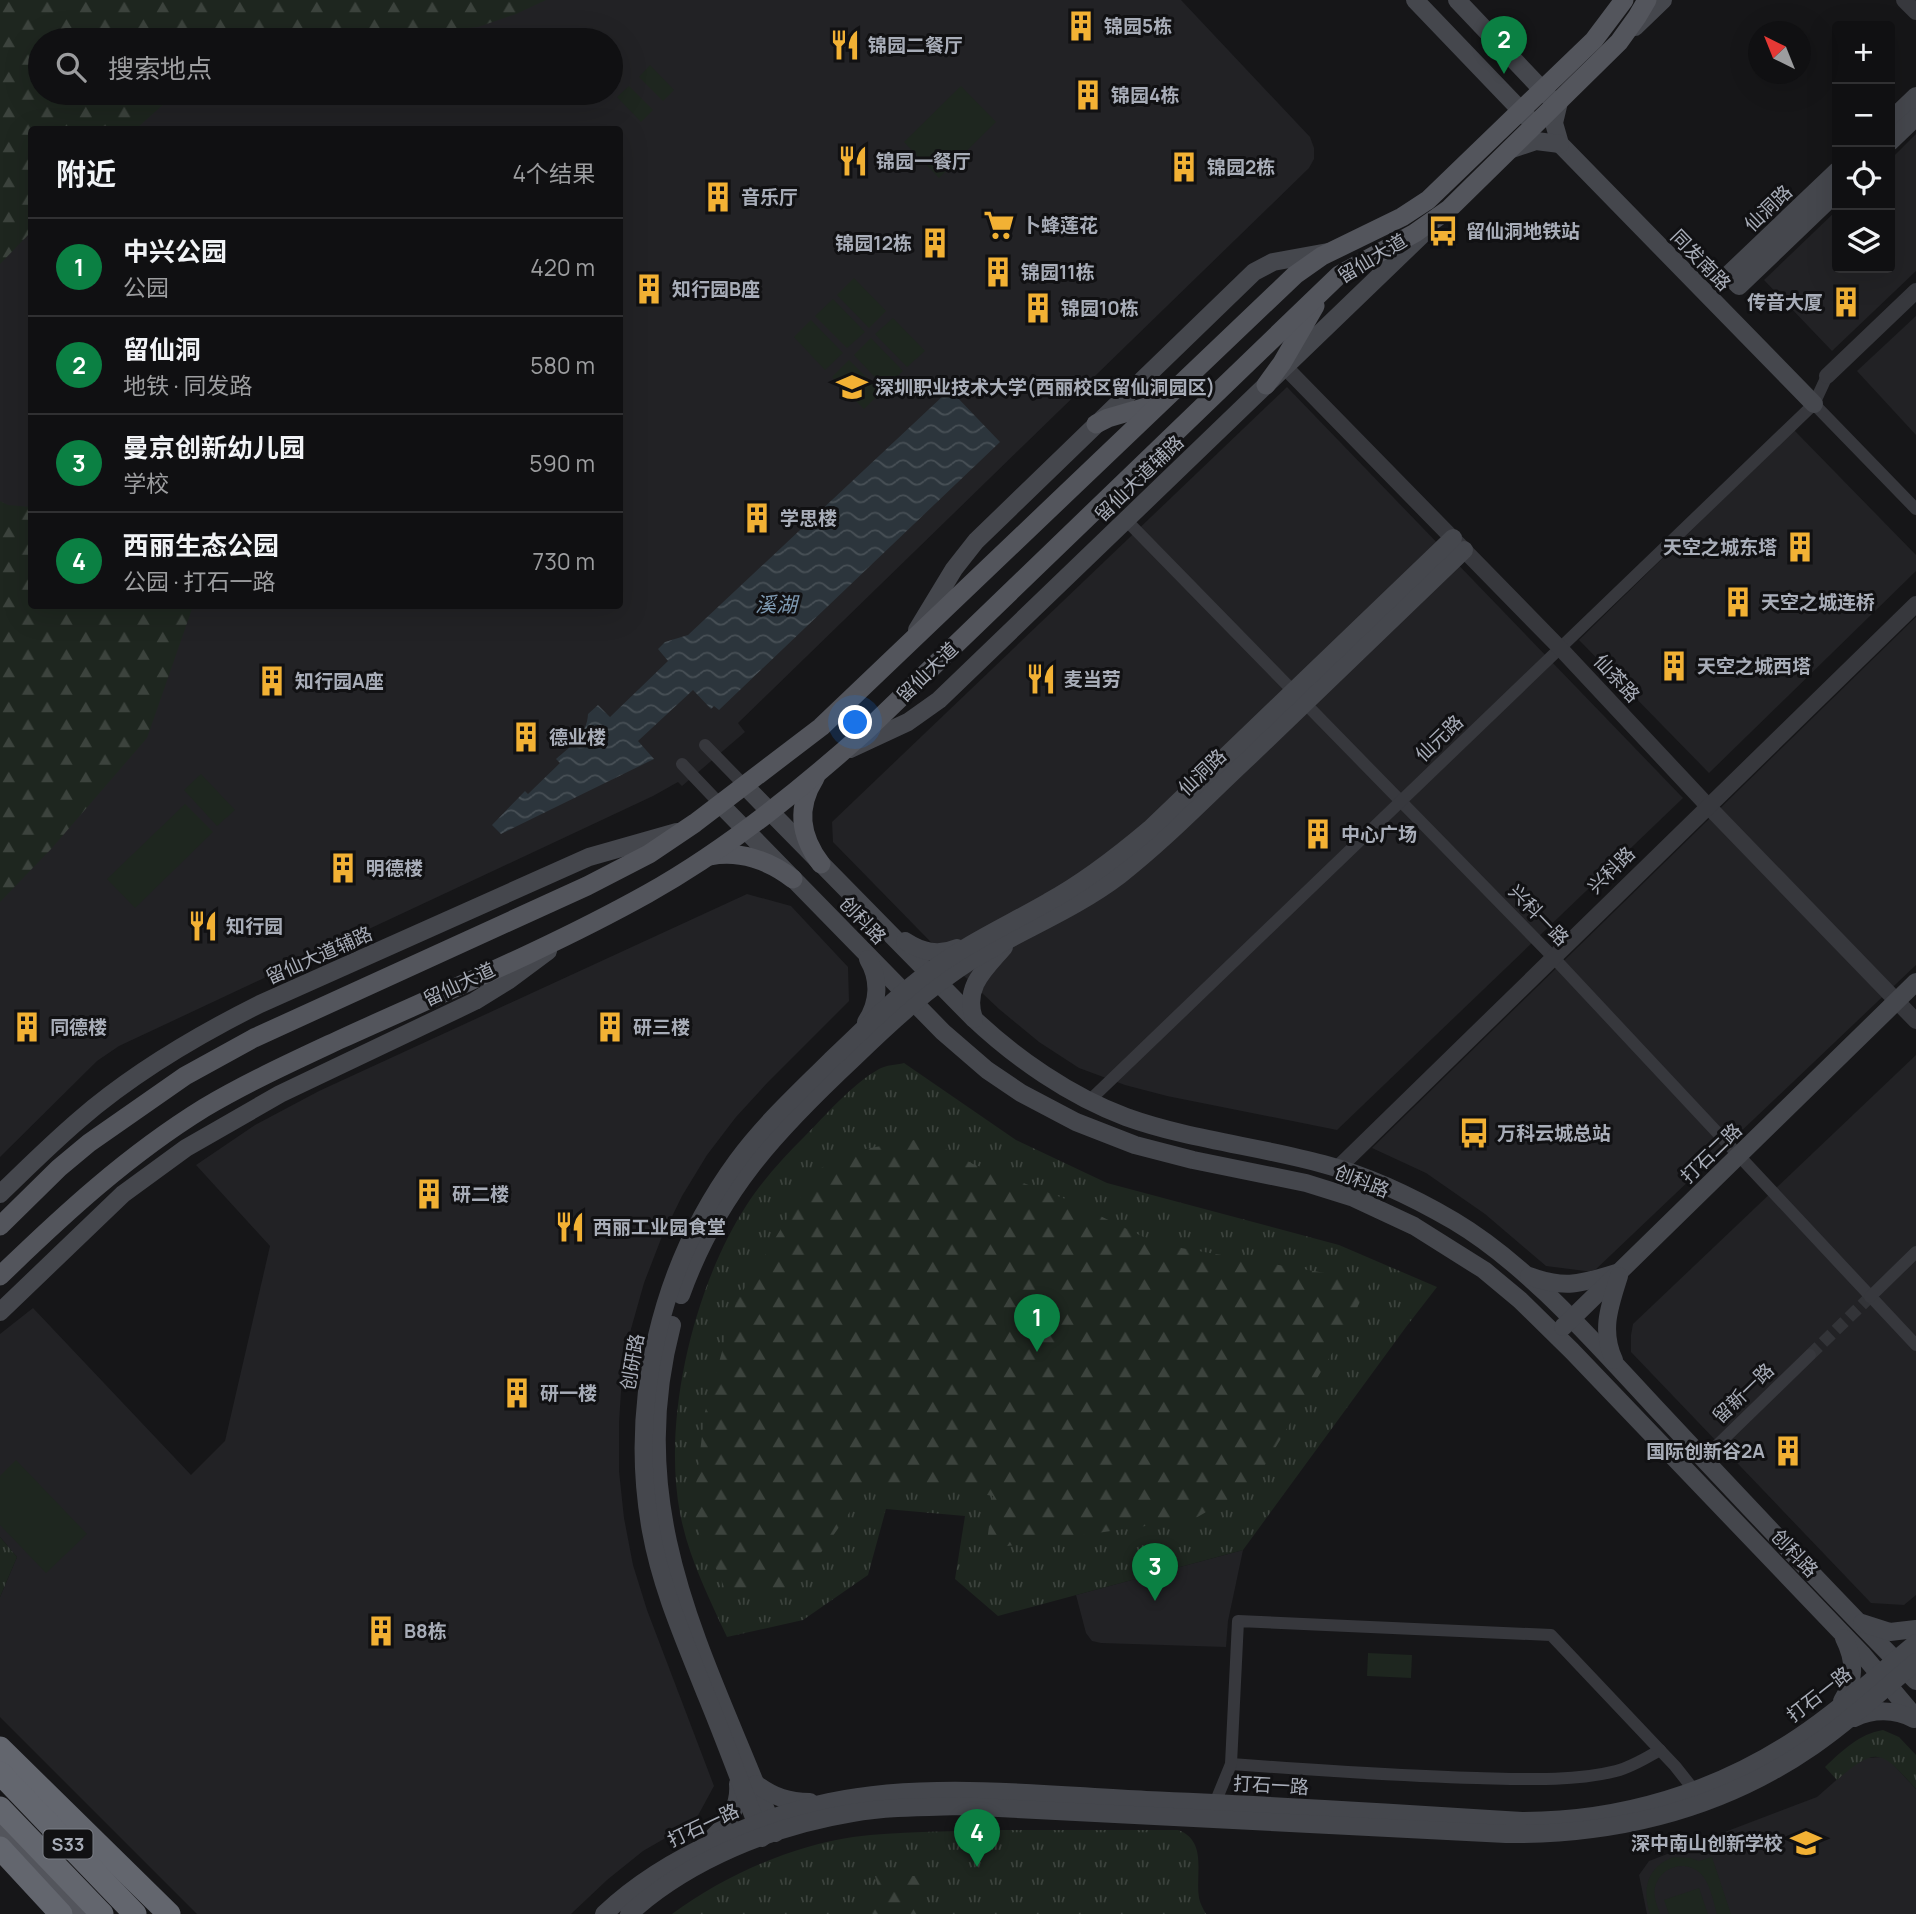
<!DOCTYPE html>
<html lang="zh">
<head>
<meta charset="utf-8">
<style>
	body { margin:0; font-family:Manrope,"Noto Sans SC",sans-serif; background:#19191b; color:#f1f3f6 }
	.controls { position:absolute; right:21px; top:21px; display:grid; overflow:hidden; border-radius:7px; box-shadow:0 7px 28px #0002 }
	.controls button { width:63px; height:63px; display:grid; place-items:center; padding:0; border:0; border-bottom:2px solid #303032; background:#101012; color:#f1f3f6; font:35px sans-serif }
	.compass { position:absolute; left:1748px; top:21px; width:63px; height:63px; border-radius:50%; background:#101012; box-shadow:0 7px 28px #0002; rotate:317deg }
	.you { position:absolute; left:856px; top:723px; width:24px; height:24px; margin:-18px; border:5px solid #fff; border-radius:50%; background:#1a73e8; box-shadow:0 0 0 10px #1a73e833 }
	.badge { display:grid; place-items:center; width:46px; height:46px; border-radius:50%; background:#0b8043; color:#fff; font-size:23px; font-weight:700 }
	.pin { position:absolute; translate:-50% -58px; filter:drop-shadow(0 2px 4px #0008) }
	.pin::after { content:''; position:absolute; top:37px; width:24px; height:21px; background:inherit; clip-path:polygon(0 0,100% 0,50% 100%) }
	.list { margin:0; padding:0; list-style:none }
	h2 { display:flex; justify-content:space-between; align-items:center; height:91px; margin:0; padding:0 28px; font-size:30px }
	h2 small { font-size:23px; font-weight:400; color:#9c9d9f }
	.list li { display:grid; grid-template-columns:46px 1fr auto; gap:21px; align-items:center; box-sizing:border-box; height:98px; padding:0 28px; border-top:2px solid #303032 }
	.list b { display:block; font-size:26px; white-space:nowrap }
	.list p { margin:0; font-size:23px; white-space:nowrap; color:#9c9d9f }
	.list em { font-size:23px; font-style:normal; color:#9c9d9f }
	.icon { flex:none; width:38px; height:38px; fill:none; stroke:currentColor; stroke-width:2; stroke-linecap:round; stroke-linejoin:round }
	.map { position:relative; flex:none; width:1916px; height:1914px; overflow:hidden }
	.search { position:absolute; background:#101012; box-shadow:0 7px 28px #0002; left:28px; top:28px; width:595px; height:77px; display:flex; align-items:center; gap:18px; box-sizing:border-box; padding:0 24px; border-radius:38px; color:#9c9d9f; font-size:26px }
	.panel { position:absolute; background:#101012; box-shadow:0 7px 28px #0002; left:28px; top:126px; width:595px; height:483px; border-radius:7px }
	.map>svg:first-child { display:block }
</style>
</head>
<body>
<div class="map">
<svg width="1916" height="1914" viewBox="0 0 1916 1914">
	<defs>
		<pattern id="grass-tufts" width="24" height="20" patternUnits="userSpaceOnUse" patternTransform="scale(1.75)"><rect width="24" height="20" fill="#1e261f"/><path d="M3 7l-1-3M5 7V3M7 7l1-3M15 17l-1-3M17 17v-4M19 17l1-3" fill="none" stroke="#3c433d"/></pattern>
		<pattern id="forest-firs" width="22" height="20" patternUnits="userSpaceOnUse" patternTransform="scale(1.75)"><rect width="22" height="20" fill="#1e261f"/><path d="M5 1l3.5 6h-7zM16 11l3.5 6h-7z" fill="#3c433d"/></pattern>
		<pattern id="water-waves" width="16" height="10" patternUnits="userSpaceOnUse" patternTransform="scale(1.75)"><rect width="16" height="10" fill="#2c353c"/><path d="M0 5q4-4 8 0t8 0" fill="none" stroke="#485056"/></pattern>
	</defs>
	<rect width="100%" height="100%" fill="#161618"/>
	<g fill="#222225" fill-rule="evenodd">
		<path d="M18,0H1181L1310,137L1314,148V159L1309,168L738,723L745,732L682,786L678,782L653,796L119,1046L97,1061L0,1157V38ZM40,40H611V93H40ZM32,130H620V606H32Z"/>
		<path d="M1916,134V271L1832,351L1764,280L1837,210V268H1890V160Z"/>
		<path d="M1916,316V435L1857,371Z"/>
		<path d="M1287,387L1683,798L1337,1130L1167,1096L1125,1085L1079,1068L1039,1042L999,1009L963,975L833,842L832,822Z"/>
		<path d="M1794,430L1916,555V571L1709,773L1579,640Z"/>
		<path d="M1916,617V965L1593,1272L1546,1266L1485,1214L1426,1173L1372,1148Z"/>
		<path d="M747,894L791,906L848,967L849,1001L768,1082L736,1117L707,1155L682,1196L661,1239L644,1283L631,1329L622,1376L619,1423V1471L624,1518L633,1565L647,1610L714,1786L695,1821L643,1851L607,1880L571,1914H197L0,1717V1597L17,1557L0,1537V1334L33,1308L191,1475L225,1441L270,1246L196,1165L255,1125L319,1091Z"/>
		<path d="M1916,1055V1595L1904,1605L1871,1603L1631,1352V1335L1633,1324Z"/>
		<path d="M1243,1550L1228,1621L1226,1647L1101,1643L1092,1641L1086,1633L1076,1595Z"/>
		<path d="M1882,1757L1890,1761L1916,1789V1914H1647L1639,1875L1649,1861L1817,1797L1858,1761L1866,1758Z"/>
	</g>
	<g fill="url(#grass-tufts)">
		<path d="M904,1063L1016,1140L1107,1183L1339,1245L1437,1287L1406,1327L1243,1550L998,1616L955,1579L965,1516L886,1509L868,1575L803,1620L727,1637C708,1596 688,1556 680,1513C662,1419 694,1286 746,1206C762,1181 783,1158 804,1137C826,1115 851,1085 879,1069C886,1065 896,1065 904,1063Z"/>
		<path d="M0,1537L17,1557L0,1597Z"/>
		<path d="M1883,1730L1899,1737L1916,1755V1789C1882,1752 1878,1744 1837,1780L1825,1767C1843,1750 1859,1734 1883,1730Z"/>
		<path d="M992,1830H1178C1208,1841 1195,1874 1199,1898C1200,1903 1203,1909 1206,1914H672C724,1876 788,1847 853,1837C899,1831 946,1832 992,1830Z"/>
	</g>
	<g fill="url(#forest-firs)">
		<path d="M0,0H546L516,14L478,27L336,40H40V93H182L166,102L136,129L32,130L31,232L0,264Z"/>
		<path d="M0,501L8,505L31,507L32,606H193L147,738L52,848L0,902Z"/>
		<path d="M925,1138L973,1164L1063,1198L1158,1244L1371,1281L1340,1340L1253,1485L1194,1519L986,1549L993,1496L925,1484L869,1485L810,1568L790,1590L727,1593L692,1516L705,1412L736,1302L817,1170L854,1151Z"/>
		<path d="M875,1876H921L922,1904L940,1914H852L881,1898Z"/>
	</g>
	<g fill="#1e261f">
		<path d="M650,65L674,90L663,101L639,77Z"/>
		<path d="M629,86L653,110L641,122L617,97Z"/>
		<path d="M961,86L996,122L939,178L904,142Z"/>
		<path d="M854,278L886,311L869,328L837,295Z"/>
		<path d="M833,299L865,332L847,348L815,316Z"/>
		<path d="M893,318L925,351L907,367L875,334Z"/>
		<path d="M811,320L843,353L825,370L794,337Z"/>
		<path d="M871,338L903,371L885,388L854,355Z"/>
		<path d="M849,360L881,392L864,409L832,377Z"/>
		<path d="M201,774L235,810L217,826L184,790Z"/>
		<path d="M185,804L213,832L135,908L107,879Z"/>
		<path d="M16,1460L87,1534L46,1573L0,1525V1476Z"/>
		<path d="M1368,1653L1412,1655L1411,1678L1367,1676Z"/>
		<path d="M1674,1857L1691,1858L1699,1861L1712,1857L1731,1914H1717C1713,1901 1710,1882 1700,1873C1685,1859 1660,1867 1655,1887C1653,1896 1657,1905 1660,1914H1650C1642,1889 1647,1866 1674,1857Z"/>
		<path d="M1699,1888L1708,1914H1669L1664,1900Z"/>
	</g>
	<path fill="url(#water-waves)" d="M954,394L1000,442L719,710L714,706L711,709L693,690L638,741L654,759L501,834L492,825L525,791L528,794L560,763L556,759C571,746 587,735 588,714L598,705L610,717L668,661L658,649L665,642L688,635L944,395Z"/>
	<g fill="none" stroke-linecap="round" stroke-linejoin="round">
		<path stroke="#333438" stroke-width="12" stroke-dasharray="12 6" stroke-linecap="butt" d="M1810,1355L1870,1297"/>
		<g stroke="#37383d" stroke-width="12">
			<path d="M1814,404L1916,509"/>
			<path d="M1126,520L1553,957L1916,1345"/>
			<path d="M705,745L745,786"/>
			<path d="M682,764L720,804"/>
			<path d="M1090,1100L1814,404L1827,376"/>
			<path d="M1870,1297L1916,1252"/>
			<path d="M1703,1459L1810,1355"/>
			<path d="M1231,1764C1313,1770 1395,1776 1477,1778C1522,1779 1572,1782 1616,1771C1632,1767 1646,1758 1660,1750"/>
			<path d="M1215,1803L1231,1764L1238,1621L1551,1635L1675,1766L1694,1790"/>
		</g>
		<g stroke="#37383d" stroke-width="16">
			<path d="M1904,0L1916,12"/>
			<path d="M1285,367L1560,648L1707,805L1916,1021"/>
			<path d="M1827,376L1916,291"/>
			<path d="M1338,1168L1916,604"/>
		</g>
		<g stroke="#45474d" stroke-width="18">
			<path d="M1415,0L1531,121"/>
			<path d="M1457,0L1551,99"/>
			<path d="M1635,27L1663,0"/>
			<path d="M1559,102L1554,123L1560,144L1814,404"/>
			<path d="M1890,121L1916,96"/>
			<path d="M1890,142L1916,117"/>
			<path d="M1509,150L1536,141L1560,144"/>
			<path d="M1837,171L1728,275L1739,286L1837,192"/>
			<path d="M917,630L954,569L976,541L1254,272L1273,262L1328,252"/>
			<path d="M850,749L908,722L939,700L1425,232"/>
			<path d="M745,786L972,1017C1015,1058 1070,1096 1126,1117C1190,1140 1258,1146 1323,1164C1369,1176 1413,1197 1454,1221C1528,1265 1595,1343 1653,1405C1740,1498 1827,1591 1916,1681"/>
			<path d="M720,804L943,1032L987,1070L1021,1093L1076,1122L1135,1145L1193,1160L1306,1183L1354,1198L1414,1226L1484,1270L1520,1300L1572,1351L1863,1655L1916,1718"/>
			<path d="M905,941C922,952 938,956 957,948"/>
			<path d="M974,1019C963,987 985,969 1004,947"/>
			<path d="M866,1022C879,1003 880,979 868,959"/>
			<path d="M0,1194C26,1169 51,1144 79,1120C133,1073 196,1036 260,1004L589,857L677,832"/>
			<path d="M1529,1276C1564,1289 1581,1284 1616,1273"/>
			<path d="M681,1295C718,1192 776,1131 854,1058C891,1022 928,988 972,960C1021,930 1074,910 1120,875C1166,839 1207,796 1250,756C1321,687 1393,619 1464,550"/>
			<path d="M0,1312L123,1194L186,1148L280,1094L475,1001L509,980L548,951"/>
			<path d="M672,1325C621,1520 709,1659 775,1833"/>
			<path d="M1563,1327L1916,982"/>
			<path d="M1614,1360C1600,1330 1610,1305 1619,1276"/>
			<path d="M1862,1623L1890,1632L1916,1629"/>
			<path d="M1842,1701C1856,1680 1855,1660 1844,1638"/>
			<path d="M1854,1718C1873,1709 1895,1709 1914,1719"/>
			<path d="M756,1784C774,1797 788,1802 810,1802"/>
			<path d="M712,1838C728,1823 740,1807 738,1784"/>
			<path d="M762,1838C743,1790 725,1740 705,1692C684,1639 661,1587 651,1531C628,1404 660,1266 737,1161C764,1124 799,1092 831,1060C863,1030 894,998 929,972C966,944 1008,925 1048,902C1085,882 1118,856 1150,829L1453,538"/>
			<path d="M604,1914C638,1882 676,1859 719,1840C754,1823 791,1810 829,1802C930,1781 1043,1795 1146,1800C1272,1805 1397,1813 1522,1821C1621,1821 1717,1792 1799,1737C1841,1709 1877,1675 1916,1643"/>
			<path d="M629,1914C688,1860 773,1826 852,1813C887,1807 923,1807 959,1806L1506,1834C1616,1835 1722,1809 1813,1746C1850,1721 1882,1690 1916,1662"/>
		</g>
		<g stroke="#53555c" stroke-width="19">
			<path d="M1266,385L1282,363L1315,306"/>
			<path d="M1096,424L1108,418L1156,404"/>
			<path d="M815,778C796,808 800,836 821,864"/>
			<path d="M710,856C740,850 770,861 793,879"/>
			<path d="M0,1226L59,1168L89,1143L185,1076L254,1038L587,886L649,854L695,823L821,727L1295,275L1322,256L1402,217L1428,200L1594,40L1624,0"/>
			<path d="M0,1276C64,1214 128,1155 204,1108C248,1082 294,1061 341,1039C442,993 550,948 647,894C726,850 799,791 867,730L1339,275L1415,233L1449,209L1619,42L1637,17L1647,0"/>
			<path d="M0,1825L85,1914"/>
		</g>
		<g stroke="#63666e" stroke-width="23">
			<path d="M0,1748L169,1914"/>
			<path d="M0,1773L135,1914"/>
			<path d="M0,1808L102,1914"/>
			<path d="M0,1848L61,1914"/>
		</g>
	</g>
	<defs>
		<g id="building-bare" transform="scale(2.415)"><path d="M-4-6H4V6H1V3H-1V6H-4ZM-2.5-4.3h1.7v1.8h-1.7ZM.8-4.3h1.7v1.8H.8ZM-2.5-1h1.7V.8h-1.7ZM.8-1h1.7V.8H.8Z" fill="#f2b134" stroke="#111113" stroke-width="2.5" paint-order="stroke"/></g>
		<g id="restaurant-bare" transform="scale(2.415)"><path d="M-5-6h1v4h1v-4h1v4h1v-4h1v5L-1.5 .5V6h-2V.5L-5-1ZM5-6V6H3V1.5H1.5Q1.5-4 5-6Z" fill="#f2b134" stroke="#111113" stroke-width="2.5" paint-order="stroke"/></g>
		<g id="supermarket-bare" transform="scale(2.415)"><path d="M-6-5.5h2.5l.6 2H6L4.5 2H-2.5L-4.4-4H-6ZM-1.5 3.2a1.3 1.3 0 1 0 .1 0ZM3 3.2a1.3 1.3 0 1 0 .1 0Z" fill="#f2b134" stroke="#111113" stroke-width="2.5" paint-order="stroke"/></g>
		<g id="bus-bare" transform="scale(2.415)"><path d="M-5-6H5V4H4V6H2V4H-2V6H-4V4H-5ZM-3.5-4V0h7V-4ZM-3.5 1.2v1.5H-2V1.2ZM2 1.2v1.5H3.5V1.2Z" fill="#f2b134" stroke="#111113" stroke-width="2.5" paint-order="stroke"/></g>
		<g id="university-bare" transform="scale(2.415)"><path d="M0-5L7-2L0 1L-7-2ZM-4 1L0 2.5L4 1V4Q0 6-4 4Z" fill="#f2b134" stroke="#111113" stroke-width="2.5" paint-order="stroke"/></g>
		<g id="school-bare" transform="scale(2.415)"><path d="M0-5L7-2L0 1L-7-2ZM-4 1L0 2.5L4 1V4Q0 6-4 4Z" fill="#f2b134" stroke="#111113" stroke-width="2.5" paint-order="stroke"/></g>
	</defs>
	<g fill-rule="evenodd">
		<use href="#building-bare" x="1081" y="26"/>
		<use href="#restaurant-bare" x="845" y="45"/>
		<use href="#building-bare" x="1088" y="95"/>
		<use href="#restaurant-bare" x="853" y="161"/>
		<use href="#building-bare" x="1184" y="167"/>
		<use href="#building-bare" x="718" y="197"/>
		<use href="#supermarket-bare" x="999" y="225"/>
		<use href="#bus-bare" x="1443" y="231"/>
		<use href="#building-bare" x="935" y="243"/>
		<use href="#building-bare" x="998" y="272"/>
		<use href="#building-bare" x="649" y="289"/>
		<use href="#building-bare" x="1846" y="302"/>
		<use href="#building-bare" x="1038" y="308"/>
		<use href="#university-bare" x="852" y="387"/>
		<use href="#building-bare" x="757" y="518"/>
		<use href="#building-bare" x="1800" y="547"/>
		<use href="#building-bare" x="1738" y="602"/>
		<use href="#building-bare" x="1674" y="666"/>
		<use href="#restaurant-bare" x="1041" y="679"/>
		<use href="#building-bare" x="272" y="681"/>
		<use href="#building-bare" x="526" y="737"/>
		<use href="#building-bare" x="1318" y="834"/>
		<use href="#building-bare" x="343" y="868"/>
		<use href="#restaurant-bare" x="203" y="926"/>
		<use href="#building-bare" x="27" y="1027"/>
		<use href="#building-bare" x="610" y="1027"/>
		<use href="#bus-bare" x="1474" y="1133"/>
		<use href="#building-bare" x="429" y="1194"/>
		<use href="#restaurant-bare" x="570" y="1227"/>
		<use href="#building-bare" x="517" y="1393"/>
		<use href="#building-bare" x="1788" y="1451"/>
		<use href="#building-bare" x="381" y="1631"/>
		<use href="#school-bare" x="1806" y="1843"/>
	</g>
	<g text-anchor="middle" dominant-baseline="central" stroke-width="6" stroke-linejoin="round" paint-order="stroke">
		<rect fill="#111113" stroke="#7b7e86" stroke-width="2" x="43.5" y="1829.5" width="49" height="29" rx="5"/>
		<g font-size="18" font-weight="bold" fill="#a8adb8">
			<text x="68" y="1844">S33</text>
		</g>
		<g font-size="19" font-weight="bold" fill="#a8adb8" stroke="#111113" text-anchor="start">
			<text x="1104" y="26">锦园5栋</text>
			<text x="868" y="45">锦园二餐厅</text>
			<text x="1111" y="95">锦园4栋</text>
			<text x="876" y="161">锦园一餐厅</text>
			<text x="1207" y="167">锦园2栋</text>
			<text x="741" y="197">音乐厅</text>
			<text x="1022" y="225">卜蜂莲花</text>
			<text x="1466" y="231">留仙洞地铁站</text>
			<text x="912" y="243" text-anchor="end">锦园12栋</text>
			<text x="1021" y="272">锦园11栋</text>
			<text x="672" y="289">知行园B座</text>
			<text x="1823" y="302" text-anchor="end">传音大厦</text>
			<text x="1061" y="308">锦园10栋</text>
			<text x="875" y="387">深圳职业技术大学(西丽校区留仙洞园区)</text>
			<text x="780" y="518">学思楼</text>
			<text x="1777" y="547" text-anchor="end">天空之城东塔</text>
			<text x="1761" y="602">天空之城连桥</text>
			<text x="1697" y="666">天空之城西塔</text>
			<text x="1064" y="679">麦当劳</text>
			<text x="295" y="681">知行园A座</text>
			<text x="549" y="737">德业楼</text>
			<text x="1341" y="834">中心广场</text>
			<text x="366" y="868">明德楼</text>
			<text x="226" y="926">知行园</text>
			<text x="50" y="1027">同德楼</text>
			<text x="633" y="1027">研三楼</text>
			<text x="1497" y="1133">万科云城总站</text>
			<text x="452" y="1194">研二楼</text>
			<text x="593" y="1227">西丽工业园食堂</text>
			<text x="540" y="1393">研一楼</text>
			<text x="1765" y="1451" text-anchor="end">国际创新谷2A</text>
			<text x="404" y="1631">B8栋</text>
			<text x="1783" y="1843" text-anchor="end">深中南山创新学校</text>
		</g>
		<g font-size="19" fill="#a8adb8" stroke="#111113">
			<text transform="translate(1768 208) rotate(-44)">仙洞路</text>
			<text transform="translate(1372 258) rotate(-31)">留仙大道</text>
			<text transform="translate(1701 260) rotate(46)">同发南路</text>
			<text transform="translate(1139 478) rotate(-44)">留仙大道辅路</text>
			<text transform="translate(927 672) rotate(-44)">留仙大道</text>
			<text transform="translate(1617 678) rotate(47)">仙茶路</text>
			<text transform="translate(1439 738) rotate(-44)">仙元路</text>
			<text transform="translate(1202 772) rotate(-44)">仙洞路</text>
			<text transform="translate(1611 870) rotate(-45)">兴科路</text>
			<text transform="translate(1539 915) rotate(46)">兴科一路</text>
			<text transform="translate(863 920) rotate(46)">创科路</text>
			<text transform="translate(319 955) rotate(-24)">留仙大道辅路</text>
			<text transform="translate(459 984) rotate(-25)">留仙大道</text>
			<text transform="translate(1711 1153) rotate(-44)">打石二路</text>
			<text transform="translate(1362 1181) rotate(21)">创科路</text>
			<text transform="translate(632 1362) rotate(-80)">创研路</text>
			<text transform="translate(1743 1393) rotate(-44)">留新一路</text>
			<text transform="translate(1795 1553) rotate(46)">创科路</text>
			<text transform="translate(1819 1694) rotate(-38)">打石一路</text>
			<text transform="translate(1271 1785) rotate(3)">打石一路</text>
			<text transform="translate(703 1825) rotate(-25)">打石一路</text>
		</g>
		<g font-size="21" font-style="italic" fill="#7f9bb3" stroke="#111113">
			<text x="776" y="604">溪湖</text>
		</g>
	</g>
</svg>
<div class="controls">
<button>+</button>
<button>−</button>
<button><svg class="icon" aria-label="locate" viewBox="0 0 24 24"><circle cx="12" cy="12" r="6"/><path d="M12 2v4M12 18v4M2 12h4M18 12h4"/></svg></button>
<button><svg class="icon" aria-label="layers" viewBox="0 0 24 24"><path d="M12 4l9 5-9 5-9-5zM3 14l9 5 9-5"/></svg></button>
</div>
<svg class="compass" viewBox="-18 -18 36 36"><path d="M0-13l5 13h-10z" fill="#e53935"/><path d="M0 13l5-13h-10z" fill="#9c9d9f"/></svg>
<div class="you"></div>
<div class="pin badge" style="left:1037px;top:1352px">1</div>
<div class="pin badge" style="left:1504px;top:74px">2</div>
<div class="pin badge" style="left:1155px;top:1601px">3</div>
<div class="pin badge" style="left:977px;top:1867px">4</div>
<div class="search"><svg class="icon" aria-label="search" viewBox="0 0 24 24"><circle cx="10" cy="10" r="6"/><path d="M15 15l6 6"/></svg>搜索地点</div>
<section class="panel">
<h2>附近<small>4个结果</small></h2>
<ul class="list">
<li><span class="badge">1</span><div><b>中兴公园</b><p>公园</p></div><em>420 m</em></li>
<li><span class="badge">2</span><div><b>留仙洞</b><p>地铁 · 同发路</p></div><em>580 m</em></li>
<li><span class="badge">3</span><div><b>曼京创新幼儿园</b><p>学校</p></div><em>590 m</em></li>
<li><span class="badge">4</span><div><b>西丽生态公园</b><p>公园 · 打石一路</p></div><em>730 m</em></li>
</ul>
</section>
</div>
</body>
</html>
